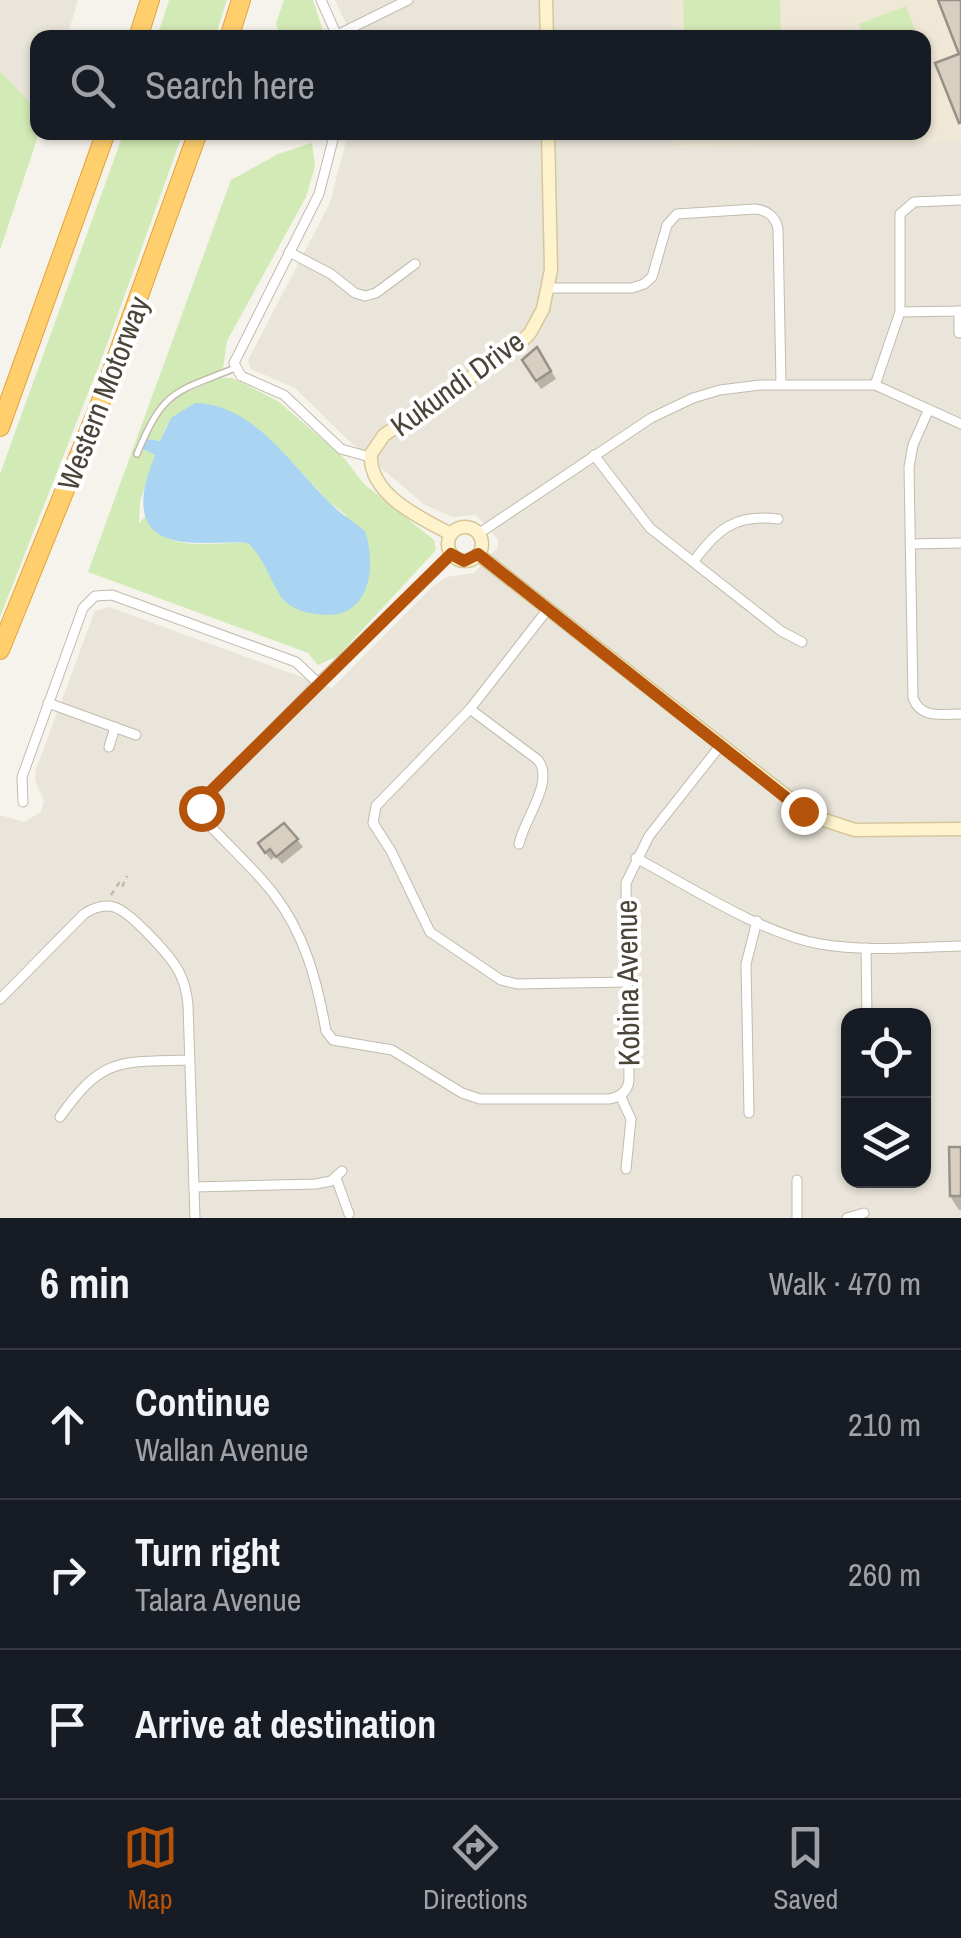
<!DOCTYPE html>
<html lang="en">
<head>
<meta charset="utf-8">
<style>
	body { margin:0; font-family:"Archivo Narrow",sans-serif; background:#242831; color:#f1f3f6 }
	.controls { position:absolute; right:30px; bottom:30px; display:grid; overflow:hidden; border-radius:20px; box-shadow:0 2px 8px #0004 }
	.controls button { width:90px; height:90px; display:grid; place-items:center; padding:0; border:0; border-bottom:2px solid #363941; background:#171b24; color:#f1f3f6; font:50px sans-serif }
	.stop { position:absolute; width:30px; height:30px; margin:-22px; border:8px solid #b45309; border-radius:50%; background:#fff }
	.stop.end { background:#b45309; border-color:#fff; box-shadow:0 2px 10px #0008 }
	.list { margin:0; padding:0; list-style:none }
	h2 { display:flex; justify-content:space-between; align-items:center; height:130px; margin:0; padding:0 40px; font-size:42px }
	h2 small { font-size:32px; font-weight:400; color:#9ea1a6 }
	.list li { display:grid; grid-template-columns:65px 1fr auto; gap:30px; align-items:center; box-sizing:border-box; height:150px; padding:0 40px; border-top:2px solid #363941 }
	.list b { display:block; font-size:38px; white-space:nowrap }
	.list p { margin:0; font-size:32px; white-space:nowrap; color:#9ea1a6 }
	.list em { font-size:32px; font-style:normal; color:#9ea1a6 }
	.icon { flex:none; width:55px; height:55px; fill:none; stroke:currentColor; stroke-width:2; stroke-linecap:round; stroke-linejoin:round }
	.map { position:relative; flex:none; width:961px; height:1218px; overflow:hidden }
	.search { position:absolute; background:#171b24; box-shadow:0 2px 8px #0004; left:30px; right:30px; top:30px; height:110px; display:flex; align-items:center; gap:25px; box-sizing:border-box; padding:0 35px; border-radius:20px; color:#9ea1a6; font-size:38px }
	.sheet { height:580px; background:#171b24 }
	nav { display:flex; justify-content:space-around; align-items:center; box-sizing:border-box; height:140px; border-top:2px solid #363941; background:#171b24; font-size:28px; color:#9ea1a6 }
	nav a { display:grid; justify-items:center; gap:5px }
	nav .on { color:#b45309 }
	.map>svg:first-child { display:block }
</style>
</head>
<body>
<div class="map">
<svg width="961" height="1218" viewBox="0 0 961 1218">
	<rect width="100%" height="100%" fill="#f6f3ec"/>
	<g fill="#eae5da" fill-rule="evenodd">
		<path d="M0,0H78L67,37L38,38L37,110L0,71Z"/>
		<path d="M335,0H961V1218H0V815L24,822L41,812L44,801L35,780L36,769L95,611L109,607L332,688L432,587L447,577L474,573L498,547V539L476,515L452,517L425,505L347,439L295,388L251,369L248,360L330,203L348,133L924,132V38L352,37ZM848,1016H924V1180H848Z"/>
	</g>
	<path fill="#efe8d6" d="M673,0H961V142L675,147V133L924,132V38L673,37Z"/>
	<g fill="#d2eab5">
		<path d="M169,0H227L215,37H157Z"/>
		<path d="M284,0H313L325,37H280L276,23Z"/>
		<path d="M683,0H780L781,37H684Z"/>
		<path d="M906,6L916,33L904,37H864L859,24Z"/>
		<path d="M0,71L37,110L39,133L0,250Z"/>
		<path d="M124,132L183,133L105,350L0,617V474Z"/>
		<path d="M312,143L315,166L306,197L227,341L223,368L218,373C164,394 155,398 135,454L140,455L144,449L153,452L155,457L140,501L139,524L146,515C164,556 212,541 248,543L263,557L276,585L346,515L330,503L282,451L167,425L160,441L147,439L152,423L168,401L219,378H232L278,401L344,458L364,484L434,540L436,550L338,656L318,665L308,653L88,572L231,180L278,154Z"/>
	</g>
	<path fill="#a9d4f2" d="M195,403C254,404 291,465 329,502C339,513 353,521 365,531C378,570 368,623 317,614C307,613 295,610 287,603C271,588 268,562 248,543C205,540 131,558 145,486C147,475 152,465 155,455L143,449L147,439L160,441L171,418Z"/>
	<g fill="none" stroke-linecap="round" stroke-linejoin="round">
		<g stroke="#c2bbae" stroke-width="8">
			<path id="lane" d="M137,454C164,389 174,393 235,368"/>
		</g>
		<g stroke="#c2bbae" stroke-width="11">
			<g id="street">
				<path d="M321,0L338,38"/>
				<path d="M337,35L408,0"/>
				<path d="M335,132L319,194L234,363L241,376L284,395L341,449L370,457"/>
				<path d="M412,132L414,133"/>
				<path d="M289,252L331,274L355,293L365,296L376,293L415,264"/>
				<path d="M549,288H632L644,284L652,277L667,225L677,214L755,209C767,210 776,217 778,229L781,384"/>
				<path d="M959,311V333"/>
				<path d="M900,312L961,311"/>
				<path d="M875,385L900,312V214L914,202L961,200"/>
				<path d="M928,411L913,445L909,467L913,698C921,719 941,714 961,714"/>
				<path d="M594,455L650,528L781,631L802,642"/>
				<path d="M478,534L651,418L693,398L720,390L760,385H875L961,424"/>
				<path d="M910,544L961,543"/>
				<path d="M451,554L318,683L201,803L203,818C226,844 252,866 273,893C305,934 317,981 326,1031L333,1040L392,1050L462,1093L480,1099H609C621,1097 628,1091 629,1080L626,883L649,836L720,746"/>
				<path d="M694,561C718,528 736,514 778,519"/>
				<path d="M548,609L470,709L376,806L373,823L391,851L430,932L501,980L517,984L627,982"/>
				<path d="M48,703L136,735"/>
				<path d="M470,709L538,760C555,782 524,819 519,844"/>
				<path d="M109,747L115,727"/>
				<path d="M23,802L22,777L83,608L95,596L112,595L296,662L318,683"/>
				<path d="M636,858C689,886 762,934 820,944C866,952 914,947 961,946"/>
				<path d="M866,948L867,1016"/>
				<path d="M0,999L84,914C93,908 103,904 114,907C131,912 173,958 180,974C185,984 187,994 188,1005L195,1218"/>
				<path d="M620,1095L631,1119L626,1169"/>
				<path d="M749,1113L746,964L757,921"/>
				<path d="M60,1117C103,1056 120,1062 189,1060"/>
				<path d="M336,1178L349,1214"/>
				<path d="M797,1180V1218"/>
				<path d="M194,1187L316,1184L331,1181L342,1171"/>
				<path d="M847,1218L864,1213"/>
			</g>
		</g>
		<g stroke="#d6c79b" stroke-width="15">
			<g id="secondary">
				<path d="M546,0L547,38"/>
				<circle cx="465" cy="544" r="17"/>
				<path d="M451,534C420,518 368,494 371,454L384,435L516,347L530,333L543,309L551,270L548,132"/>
				<path d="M478,554L812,816L855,830L961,829"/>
			</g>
		</g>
		<g stroke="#e0a43c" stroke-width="20">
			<g id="highway">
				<path d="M138,38L150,0"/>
				<path d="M229,38L241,0"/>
				<path d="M0,427L106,132"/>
				<path d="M0,650L101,401L198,132"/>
			</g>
		</g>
		<path stroke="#c4b79f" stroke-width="2.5" stroke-dasharray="5 5" stroke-linecap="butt" d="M111,895L119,883L122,887L127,876"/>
		<use href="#lane" stroke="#fff" stroke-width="5"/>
		<use href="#street" stroke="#fff" stroke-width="9"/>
		<use href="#secondary" stroke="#fff3cd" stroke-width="12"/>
		<use href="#highway" stroke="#ffcf6e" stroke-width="18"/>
	</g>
	<g fill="#bab2a6">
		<path d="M537,347L556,379L541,389L522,360Z"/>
		<path d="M284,823L303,847L282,864L275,856L271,860L258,843Z"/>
		<path d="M961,1147V1210H959L950,1196Z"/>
	</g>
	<g fill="#d8cfc1" stroke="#979187" stroke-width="2.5">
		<path d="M938,0H961V122L959,123L935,63L959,54Z"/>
		<path d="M537,347L551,371L536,381L522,360Z"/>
		<path d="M284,823L298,839L276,857L270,849L265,853L258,843Z"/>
		<path d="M949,1147H961V1196H950Z"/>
	</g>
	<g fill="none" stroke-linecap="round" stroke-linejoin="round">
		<path stroke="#b45309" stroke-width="12" d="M201,808L205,797L451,554L464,561L478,554L803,811"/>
	</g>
	<g text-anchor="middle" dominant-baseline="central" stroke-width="8" stroke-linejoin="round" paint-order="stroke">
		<g font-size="30" fill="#4b4439" stroke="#fff">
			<text transform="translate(457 383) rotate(-36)">Kukundi Drive</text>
			<text transform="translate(103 393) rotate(-69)">Western Motorway</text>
			<text transform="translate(627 983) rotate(-91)">Kobina Avenue</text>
		</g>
	</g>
</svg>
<div class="controls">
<button><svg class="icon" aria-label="locate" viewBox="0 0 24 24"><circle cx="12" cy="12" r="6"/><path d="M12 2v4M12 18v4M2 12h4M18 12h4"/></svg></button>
<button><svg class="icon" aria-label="layers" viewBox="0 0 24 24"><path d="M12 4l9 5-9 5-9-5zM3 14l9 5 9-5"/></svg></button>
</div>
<div class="stop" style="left:201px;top:808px"></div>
<div class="stop end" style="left:803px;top:811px"></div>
<div class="search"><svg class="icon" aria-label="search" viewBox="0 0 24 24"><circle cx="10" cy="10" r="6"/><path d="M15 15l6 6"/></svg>Search here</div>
</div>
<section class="sheet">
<h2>6 min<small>Walk · 470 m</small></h2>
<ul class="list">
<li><svg class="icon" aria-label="ahead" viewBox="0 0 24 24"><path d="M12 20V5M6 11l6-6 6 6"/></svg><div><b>Continue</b><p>Wallan Avenue</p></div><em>210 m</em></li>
<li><svg class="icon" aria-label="right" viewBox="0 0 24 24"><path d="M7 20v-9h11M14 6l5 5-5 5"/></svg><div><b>Turn right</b><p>Talara Avenue</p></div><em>260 m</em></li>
<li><svg class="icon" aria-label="arrive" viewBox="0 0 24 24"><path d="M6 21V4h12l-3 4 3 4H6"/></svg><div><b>Arrive at destination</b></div></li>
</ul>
</section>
<nav>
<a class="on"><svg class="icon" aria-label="map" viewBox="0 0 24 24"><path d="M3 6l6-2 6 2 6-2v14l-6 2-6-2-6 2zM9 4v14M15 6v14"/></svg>Map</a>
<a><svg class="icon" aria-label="directions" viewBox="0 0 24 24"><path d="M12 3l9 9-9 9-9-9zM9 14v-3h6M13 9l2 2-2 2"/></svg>Directions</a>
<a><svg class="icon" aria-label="saved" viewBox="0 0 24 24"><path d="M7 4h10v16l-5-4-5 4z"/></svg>Saved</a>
</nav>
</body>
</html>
